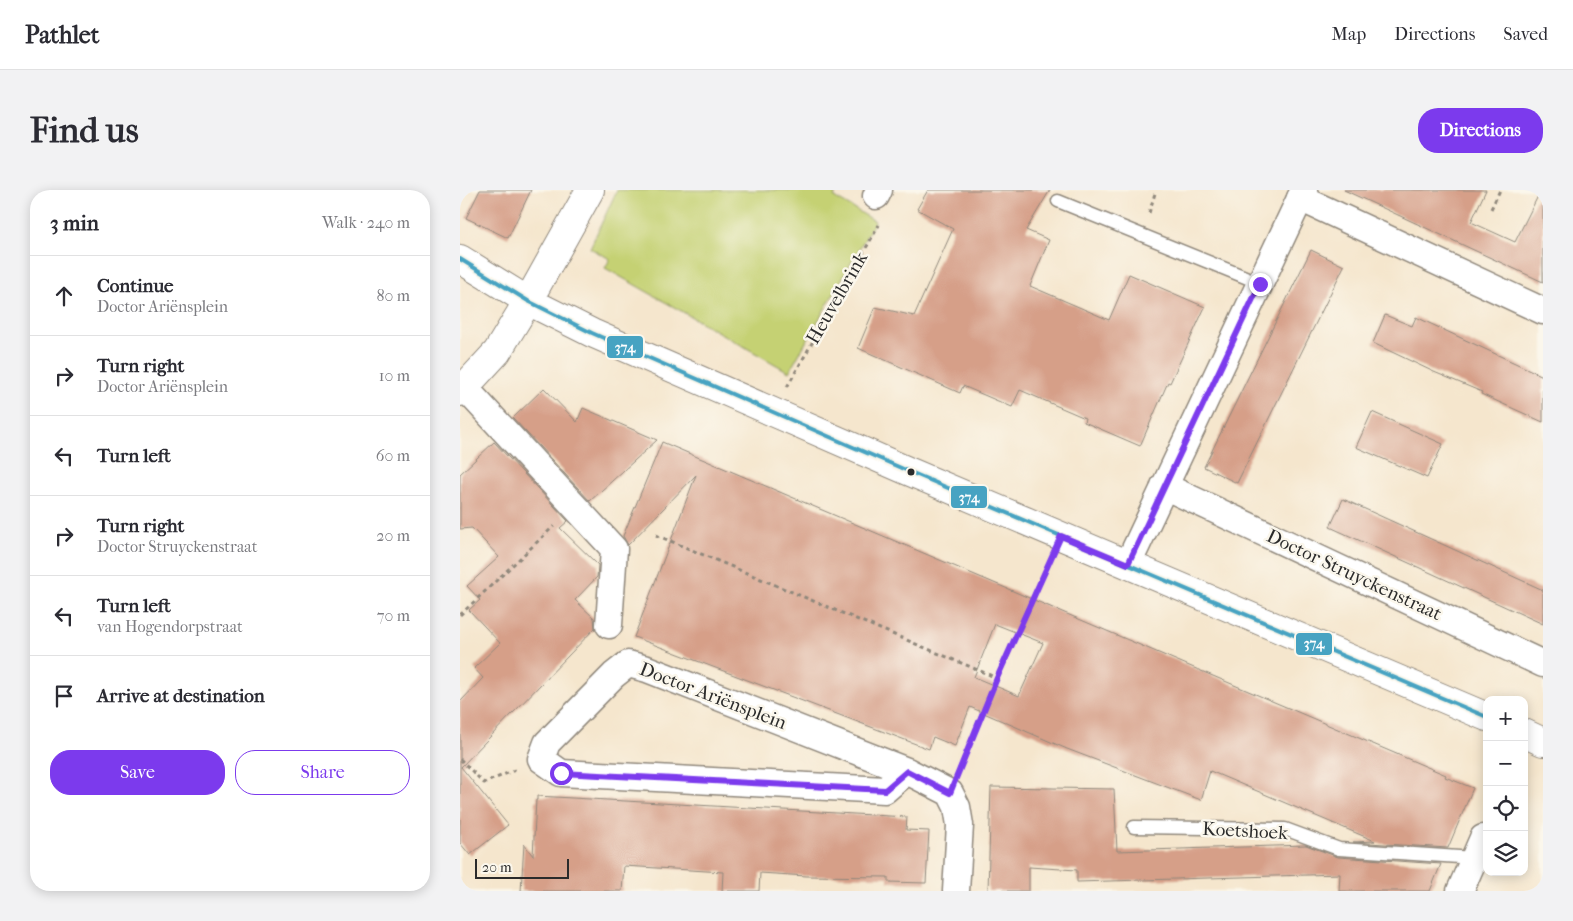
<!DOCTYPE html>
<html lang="en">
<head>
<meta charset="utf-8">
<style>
	body { margin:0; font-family:"IM FELL French Canon",serif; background:#f2f2f3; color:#2b2b33 }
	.controls { position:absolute; right:15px; bottom:15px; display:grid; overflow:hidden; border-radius:10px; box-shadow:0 2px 12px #0003 }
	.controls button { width:45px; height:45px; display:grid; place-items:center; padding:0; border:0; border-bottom:1px solid #e1e1e2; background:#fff; color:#2b2b33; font:25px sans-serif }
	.scale { position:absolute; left:15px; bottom:12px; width:94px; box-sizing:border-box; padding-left:5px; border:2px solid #2b2b2b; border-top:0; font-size:14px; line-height:18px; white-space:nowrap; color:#2b2b2b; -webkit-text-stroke:4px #fbf7ec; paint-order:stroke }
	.stop { position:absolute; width:15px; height:15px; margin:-11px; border:4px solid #7c3aed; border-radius:50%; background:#fff }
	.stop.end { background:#7c3aed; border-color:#fff; box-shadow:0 1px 5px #0008 }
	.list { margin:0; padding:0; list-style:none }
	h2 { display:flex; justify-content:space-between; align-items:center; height:65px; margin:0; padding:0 20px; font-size:21px }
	h2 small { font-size:16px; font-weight:400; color:#7c7c81 }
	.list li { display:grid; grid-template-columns:32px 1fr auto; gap:15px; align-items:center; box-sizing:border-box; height:80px; padding:0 20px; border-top:1px solid #e1e1e2 }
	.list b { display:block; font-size:19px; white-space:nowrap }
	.list p { margin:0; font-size:16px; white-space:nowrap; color:#7c7c81 }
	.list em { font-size:16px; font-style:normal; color:#7c7c81 }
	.actions { display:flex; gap:10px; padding:15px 20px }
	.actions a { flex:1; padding:11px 0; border:1px solid #7c3aed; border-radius:20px; text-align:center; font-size:18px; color:#7c3aed }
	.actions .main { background:#7c3aed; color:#fff }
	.icon { flex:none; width:28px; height:28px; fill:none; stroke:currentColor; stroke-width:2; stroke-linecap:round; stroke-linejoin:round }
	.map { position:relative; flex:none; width:1083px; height:701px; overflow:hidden; border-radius:20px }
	header { display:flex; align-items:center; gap:30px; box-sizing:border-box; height:70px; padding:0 25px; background:#fff; border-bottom:1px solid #e1e1e2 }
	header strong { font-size:24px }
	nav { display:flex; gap:28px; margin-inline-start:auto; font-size:18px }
	.intro { display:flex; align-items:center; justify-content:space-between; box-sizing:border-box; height:120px; padding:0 30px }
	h1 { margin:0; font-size:35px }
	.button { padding:12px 22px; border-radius:20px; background:#7c3aed; color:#fff; font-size:18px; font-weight:700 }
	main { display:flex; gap:30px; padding:0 30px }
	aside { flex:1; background:#fff; border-radius:20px; box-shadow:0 2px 12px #0003 }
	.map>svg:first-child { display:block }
</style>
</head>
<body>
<header>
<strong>Pathlet</strong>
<nav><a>Map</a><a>Directions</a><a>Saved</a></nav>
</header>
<div class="intro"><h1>Find us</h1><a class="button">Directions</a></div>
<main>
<aside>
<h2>3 min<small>Walk · 240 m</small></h2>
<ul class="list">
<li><svg class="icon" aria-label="ahead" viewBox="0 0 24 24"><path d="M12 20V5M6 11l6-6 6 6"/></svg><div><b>Continue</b><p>Doctor Ariënsplein</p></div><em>80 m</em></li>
<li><svg class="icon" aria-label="right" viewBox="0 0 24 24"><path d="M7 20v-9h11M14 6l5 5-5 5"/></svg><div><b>Turn right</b><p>Doctor Ariënsplein</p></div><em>10 m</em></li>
<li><svg class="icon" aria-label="left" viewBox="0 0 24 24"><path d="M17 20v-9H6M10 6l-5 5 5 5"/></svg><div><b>Turn left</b></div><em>60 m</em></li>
<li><svg class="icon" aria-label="right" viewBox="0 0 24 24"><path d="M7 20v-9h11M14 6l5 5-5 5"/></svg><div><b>Turn right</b><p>Doctor Struyckenstraat</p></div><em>20 m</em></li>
<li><svg class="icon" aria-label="left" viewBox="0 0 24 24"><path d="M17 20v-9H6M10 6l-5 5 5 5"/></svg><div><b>Turn left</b><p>van Hogendorpstraat</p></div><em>70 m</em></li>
<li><svg class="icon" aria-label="arrive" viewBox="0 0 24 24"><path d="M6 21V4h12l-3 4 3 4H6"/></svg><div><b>Arrive at destination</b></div></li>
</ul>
<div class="actions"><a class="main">Save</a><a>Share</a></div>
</aside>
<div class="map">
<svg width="1083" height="701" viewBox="0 0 1083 701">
	<rect width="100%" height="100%" fill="#fbf7ec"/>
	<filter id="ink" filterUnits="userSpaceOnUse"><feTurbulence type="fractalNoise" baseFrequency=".02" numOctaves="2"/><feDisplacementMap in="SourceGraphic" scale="10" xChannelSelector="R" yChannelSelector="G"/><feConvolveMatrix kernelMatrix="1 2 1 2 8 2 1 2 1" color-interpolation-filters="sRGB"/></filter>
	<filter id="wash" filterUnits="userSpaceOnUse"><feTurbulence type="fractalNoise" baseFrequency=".0096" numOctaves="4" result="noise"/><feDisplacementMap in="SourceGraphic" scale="20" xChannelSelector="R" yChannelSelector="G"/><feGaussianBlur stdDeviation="1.12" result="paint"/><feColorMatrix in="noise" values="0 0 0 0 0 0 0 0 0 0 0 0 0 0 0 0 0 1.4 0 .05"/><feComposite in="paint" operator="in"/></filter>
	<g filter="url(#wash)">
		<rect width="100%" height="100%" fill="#f5e6cd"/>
		<path fill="#c5d173" stroke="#787e4f" d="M157,0H377L374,7L415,31L329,182L145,78L150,69L130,58Z"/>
		<g id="blocks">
			<g fill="#d69f88" fill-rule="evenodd">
				<path d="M20,0H71L48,48L6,28Z"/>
				<path d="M468,0H590L566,40L589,50L570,96L649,130L669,84L745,117L710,193L708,192L680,256L624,232L625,228L560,200L552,217L503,196L500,203L398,158L415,117L454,126L493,39L457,19Z"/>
				<path d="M884,0H1026L1011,32L1055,52L1081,0H1083V92Z"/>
				<path d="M851,60L884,76L777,293L744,277Z"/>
				<path d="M925,125L952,136L956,127L1083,186V232L1021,204L1022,202L974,182L913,153Z"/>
				<path d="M84,198L117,232L123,218L197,250L130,311L53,228Z"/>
				<path d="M912,222L983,254L967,288L896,257Z"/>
				<path d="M34,252L108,331L100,338L138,375L137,387L115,410L134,428L135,438L1,577L48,635L10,665L0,653V512L23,488L14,478L40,453L9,420L20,410L7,396L39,367L12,338L0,339V284Z"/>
				<path d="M202,252L986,585L985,587L1013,598L988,658L893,652L915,651L750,581L741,610L607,559L510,517L495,556L473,547L469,559L174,447L236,285L168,355L163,346ZM535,434L583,453L559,506L514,487Z"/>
				<path d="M883,309L1083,400V434L870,337Z"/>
				<path d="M531,597L654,599L657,661L846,655L878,667L981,674L970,701H879L880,684L617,692V680L569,677V701H528Z"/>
				<path d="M77,606L447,627L446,640L469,641L466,693L428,692V687L347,686L300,683L299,701H262L263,682L164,676L162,701H61L64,654L73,666L76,610H77Z"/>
			</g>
		</g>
	</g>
	<g filter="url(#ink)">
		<use href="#blocks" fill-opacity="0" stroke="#90887c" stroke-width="1"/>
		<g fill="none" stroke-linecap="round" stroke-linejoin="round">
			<g stroke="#90887c" stroke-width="15">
				<g id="service">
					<path d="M598,11L800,93"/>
					<path d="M674,637L825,639L879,659L1014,668"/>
				</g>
			</g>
			<g stroke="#90887c" stroke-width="29">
				<g id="minor">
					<path d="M416,6L419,0"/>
					<path d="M840,8L1083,121"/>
					<path d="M5,198L154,359L149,435"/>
					<path d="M704,296L1083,474"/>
					<path d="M668,374L844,0"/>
					<path d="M447,581L425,600L101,583L81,569L87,553L154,485L168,474L187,479L447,581L490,603L497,617L500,635L496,701"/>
					<path d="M1000,701L1023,648"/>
				</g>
			</g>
			<g stroke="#90887c" stroke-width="30">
				<g id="tertiary">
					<path d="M0,69L68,111L132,143L448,281L1027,527"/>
					<path d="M0,202L37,162L68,111L130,0"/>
					<path d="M1064,543L1083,552"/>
				</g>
			</g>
			<g stroke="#90887c" stroke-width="3" stroke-dasharray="4 4" stroke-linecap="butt">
				<path d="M1031,19L1040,0"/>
				<path d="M689,23L696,0"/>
				<path d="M327,197L419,35"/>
				<path d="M196,345L537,488L501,576"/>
				<path d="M0,425L94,336"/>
				<path d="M537,488L589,373"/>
				<path d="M0,569L24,593L55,580"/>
			</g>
			<use href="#service" stroke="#fff" stroke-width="12"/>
			<use href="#minor" stroke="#fff" stroke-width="26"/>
			<use href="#tertiary" stroke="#fff" stroke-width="28"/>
			<g stroke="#fbf7ec" stroke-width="8">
				<path id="bus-1" d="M0,69L68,111L132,143L448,281L1027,527"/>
			</g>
			<use href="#bus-1" stroke="#47a3c2" stroke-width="4"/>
		</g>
	</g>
	<g fill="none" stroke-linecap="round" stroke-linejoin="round" filter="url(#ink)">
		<path stroke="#7c3aed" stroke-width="6" d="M101,583L425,600L447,581L490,603L537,488L601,346L668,374L800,94"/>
	</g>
	<circle fill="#2b2b2b" stroke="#fbf7ec" stroke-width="2" cx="451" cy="282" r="4.5"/>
	<g text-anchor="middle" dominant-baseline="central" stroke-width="5" stroke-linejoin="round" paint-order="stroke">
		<g font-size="19" fill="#2b2b2b" stroke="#fbf7ec">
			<text transform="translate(377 108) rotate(-60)">Heuvelbrink</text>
			<text transform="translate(894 385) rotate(25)">Doctor Struyckenstraat</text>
			<text transform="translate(253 506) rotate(21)">Doctor Ariënsplein</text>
			<text transform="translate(785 641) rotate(3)">Koetshoek</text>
		</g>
	</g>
	<g stroke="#fbf7ec" stroke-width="2">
		<rect x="146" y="145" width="38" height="24" rx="5" fill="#47a3c2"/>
		<rect x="490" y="295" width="38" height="24" rx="5" fill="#47a3c2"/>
		<rect x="835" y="442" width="38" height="24" rx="5" fill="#47a3c2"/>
	</g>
	<g font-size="14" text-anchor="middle" font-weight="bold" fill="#fff">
		<text x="165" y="162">374</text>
		<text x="509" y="312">374</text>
		<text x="854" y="458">374</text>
	</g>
</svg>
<div class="controls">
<button>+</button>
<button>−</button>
<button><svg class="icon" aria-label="locate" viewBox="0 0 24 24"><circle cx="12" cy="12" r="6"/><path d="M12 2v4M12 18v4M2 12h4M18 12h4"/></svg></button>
<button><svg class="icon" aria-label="layers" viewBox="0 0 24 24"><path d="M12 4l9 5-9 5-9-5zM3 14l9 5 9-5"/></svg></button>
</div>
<div class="scale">20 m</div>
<div class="stop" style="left:101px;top:583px"></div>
<div class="stop end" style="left:800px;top:94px"></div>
</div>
</main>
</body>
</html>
